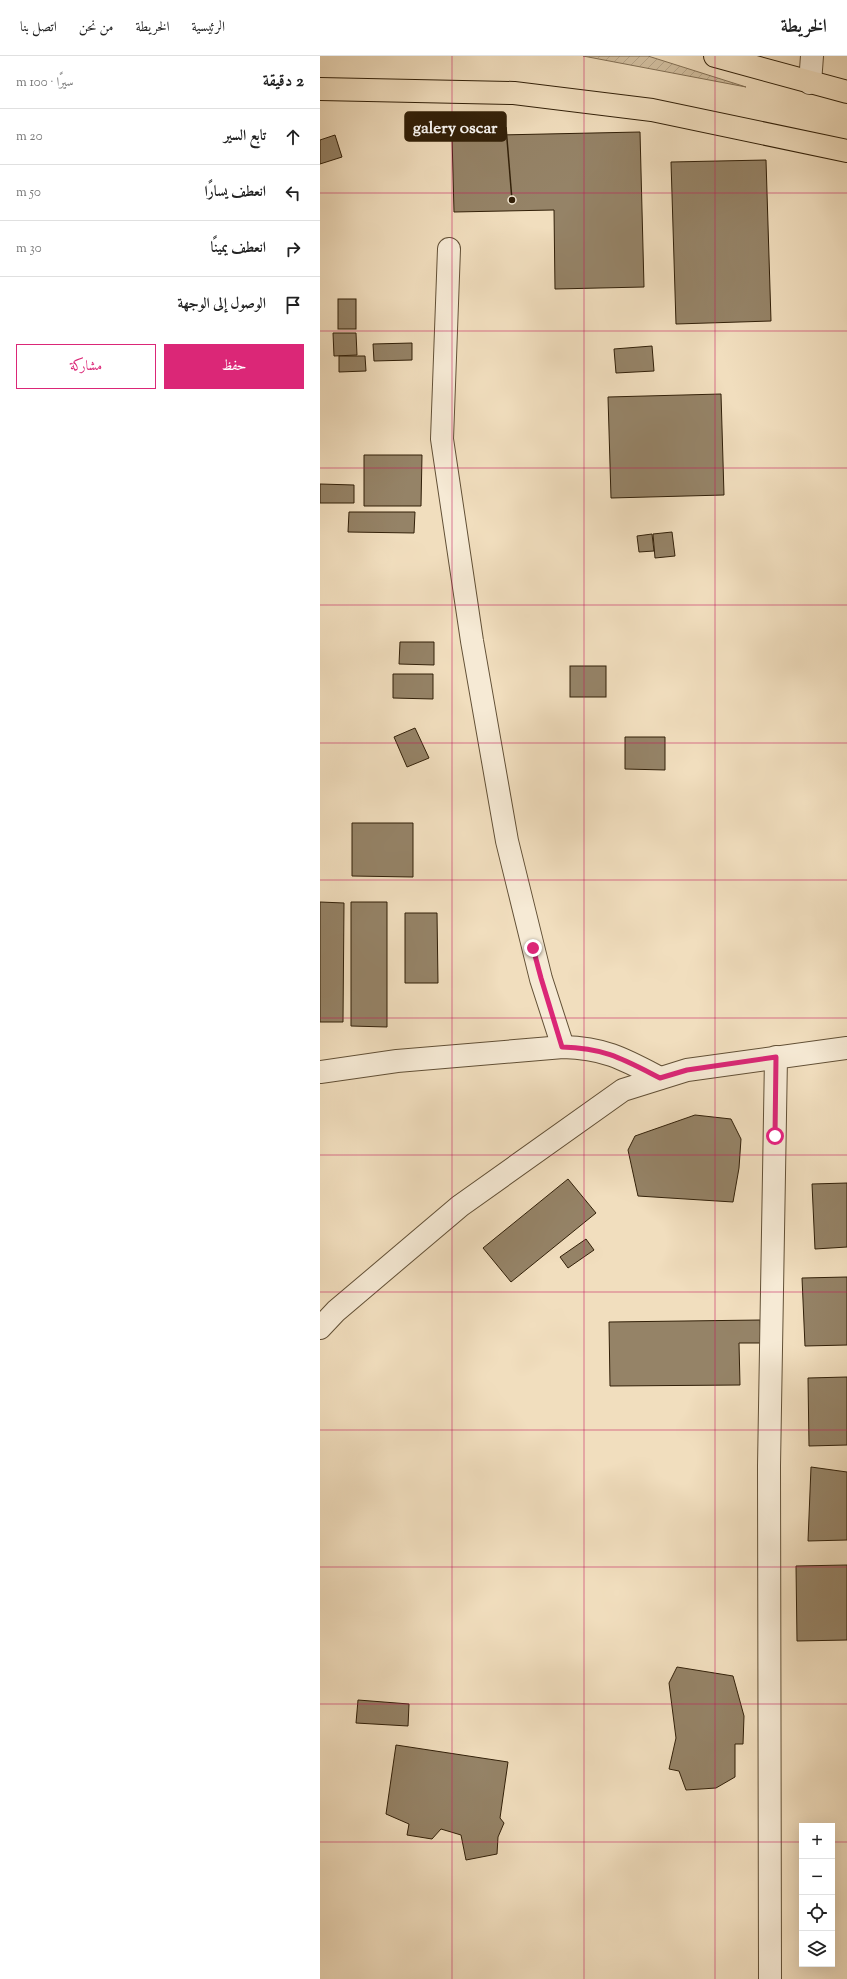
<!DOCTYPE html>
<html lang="ar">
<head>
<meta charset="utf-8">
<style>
	body { margin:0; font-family:"Sorts Mill Goudy",Amiri,serif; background:#f2f2f2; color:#222; direction:rtl }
	.controls { position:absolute; right:12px; bottom:12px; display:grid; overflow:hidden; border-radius:0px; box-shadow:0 4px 16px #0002 }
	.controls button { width:36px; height:36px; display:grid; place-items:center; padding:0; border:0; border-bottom:1px solid #e0e0e0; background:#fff; color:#222; font:20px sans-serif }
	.stop { position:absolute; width:12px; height:12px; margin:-9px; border:3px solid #db2777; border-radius:50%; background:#fff }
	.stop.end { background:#db2777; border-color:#fff; box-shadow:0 1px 4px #0008 }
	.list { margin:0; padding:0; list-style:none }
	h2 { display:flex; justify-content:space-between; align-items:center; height:52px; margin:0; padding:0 16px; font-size:17px }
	h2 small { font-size:13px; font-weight:400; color:#767676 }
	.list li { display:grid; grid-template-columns:26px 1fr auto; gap:12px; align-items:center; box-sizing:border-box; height:56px; padding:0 16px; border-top:1px solid #e0e0e0 }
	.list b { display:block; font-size:15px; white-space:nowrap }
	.list em { font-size:13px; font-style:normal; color:#767676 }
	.actions { display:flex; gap:8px; padding:12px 16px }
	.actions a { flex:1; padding:9px 0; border:1px solid #db2777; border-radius:0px; text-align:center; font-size:14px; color:#db2777 }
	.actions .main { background:#db2777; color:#fff }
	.icon { flex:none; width:22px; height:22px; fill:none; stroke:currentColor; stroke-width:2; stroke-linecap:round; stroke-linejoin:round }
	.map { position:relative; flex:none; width:527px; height:1923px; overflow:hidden; direction:ltr }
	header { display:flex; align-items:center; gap:24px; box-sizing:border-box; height:56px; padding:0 20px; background:#fff; border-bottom:1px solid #e0e0e0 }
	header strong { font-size:19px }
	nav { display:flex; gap:22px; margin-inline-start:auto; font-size:14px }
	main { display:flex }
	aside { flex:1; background:#fff }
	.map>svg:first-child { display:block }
</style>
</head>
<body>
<header>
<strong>الخريطة</strong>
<nav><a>الرئيسية</a><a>الخريطة</a><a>من نحن</a><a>اتصل بنا</a></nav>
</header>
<main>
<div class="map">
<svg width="527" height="1923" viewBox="0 0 527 1923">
	<defs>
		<pattern id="garden-furrows" width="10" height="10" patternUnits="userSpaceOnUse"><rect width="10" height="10" fill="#d1be9f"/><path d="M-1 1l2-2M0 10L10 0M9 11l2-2" fill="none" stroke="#b4a388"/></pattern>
	</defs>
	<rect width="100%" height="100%" fill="#f1debe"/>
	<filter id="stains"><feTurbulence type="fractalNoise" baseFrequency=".005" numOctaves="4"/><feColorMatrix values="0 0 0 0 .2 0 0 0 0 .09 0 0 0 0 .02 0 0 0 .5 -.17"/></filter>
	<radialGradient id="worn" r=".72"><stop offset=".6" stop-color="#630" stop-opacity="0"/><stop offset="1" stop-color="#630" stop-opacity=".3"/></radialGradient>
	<path fill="url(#garden-furrows)" stroke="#826f54" d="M263,0H328L426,31Z"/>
	<g fill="#958367" stroke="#322009">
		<path d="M320,76L324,231L235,233L234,154L134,156L132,80Z"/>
		<path d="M15,79L22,101L0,108V84Z"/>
		<path d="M446,104L451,265L356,268L351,106Z"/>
		<rect x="18" y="243" width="18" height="30"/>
		<path d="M13,277H36L37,299L14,300Z"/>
		<path d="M92,287V304L54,305L53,288Z"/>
		<path d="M332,290L334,315L296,317L294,293Z"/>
		<path d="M19,300H45L46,315L19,316Z"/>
		<path d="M401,338L404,439L291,442L288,341Z"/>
		<path d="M44,399H102L101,450H44Z"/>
		<path d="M0,428L34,429V447H0Z"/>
		<path d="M29,456H95L94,477L28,476Z"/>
		<path d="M352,476L355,500L335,502L333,478Z"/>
		<path d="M332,478L334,495L319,496L317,480Z"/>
		<path d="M80,586H114V609L79,608Z"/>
		<rect x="250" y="610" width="36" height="31"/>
		<path d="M73,618H113V643L73,642Z"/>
		<path d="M95,672L109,702L87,711L74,681Z"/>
		<path d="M305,681H345V714L305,713Z"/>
		<path d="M32,767H93V821L32,820Z"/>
		<path d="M0,846L24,847L23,966H0Z"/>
		<path d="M31,846H67V971L31,970Z"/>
		<path d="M85,857H117L118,927H85Z"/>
		<path d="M375,1059L411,1063L421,1083L419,1112L413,1146L318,1140L308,1094L315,1080Z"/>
		<path d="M248,1123L276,1157L191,1226L163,1192Z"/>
		<path d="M527,1127V1191L495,1193L492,1128Z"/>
		<path d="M266,1183L274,1194L248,1212L240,1201Z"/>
		<path d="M527,1221V1289L485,1290L482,1222Z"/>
		<path d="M440,1264L441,1287H419L420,1329L290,1330L289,1266Z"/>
		<path d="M527,1321V1389L489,1390L488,1322Z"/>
		<path d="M491,1411L527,1416V1484L488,1485Z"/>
		<path d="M527,1509V1584L477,1585L476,1510Z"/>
		<path d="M357,1611L413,1620L424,1660L423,1688H415V1721L396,1732L366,1734L359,1715L349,1713L356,1682L349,1627Z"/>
		<path d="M38,1644L89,1648L88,1670L36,1667Z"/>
		<path d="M76,1689L188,1706L180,1762L184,1767L178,1781L177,1798L146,1804L141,1779L121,1773L112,1783L87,1779L89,1768L66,1758Z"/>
	</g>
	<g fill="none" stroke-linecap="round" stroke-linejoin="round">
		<g stroke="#625036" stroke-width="24">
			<g id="minor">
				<path d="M490,27L492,0"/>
				<path d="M129,193L122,383L152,585L187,785L221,923L243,991"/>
				<path d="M0,1016L77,1005L243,991C285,992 304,1003 340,1022"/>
				<path d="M0,1272L16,1255L140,1150L303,1034L367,1014L527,992"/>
				<path d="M450,1923L449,1410L456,1001"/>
			</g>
		</g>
		<g stroke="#322009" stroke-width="24">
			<g id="trunk">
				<path d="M395,0L527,36"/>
				<path d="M0,33L194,37L332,54L527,95"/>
			</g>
		</g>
		<use href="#minor" stroke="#f6ead5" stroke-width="22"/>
		<use href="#trunk" stroke="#f1debe" stroke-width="22"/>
	</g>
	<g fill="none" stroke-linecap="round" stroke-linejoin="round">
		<path stroke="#db2777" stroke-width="5" d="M213,892L221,922L242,991C285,992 303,1003 340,1022L367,1014L456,1001L455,1080"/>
	</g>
	<path fill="none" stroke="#c2185b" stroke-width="1" stroke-opacity="0.55" d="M132,0V1923M264,0V1923M395,0V1923M0,137H527M0,275H527M0,412H527M0,549H527M0,687H527M0,824H527M0,962H527M0,1099H527M0,1236H527M0,1374H527M0,1511H527M0,1648H527M0,1786H482M512,1786H527"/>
	<path fill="none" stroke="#322009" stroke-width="1.5" d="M192 144L186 71"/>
	<circle fill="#322009" stroke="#f6ead5" stroke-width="1.5" cx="192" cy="144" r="4"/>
	<rect fill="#322009" stroke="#322009" stroke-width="1.5" x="85" y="56" width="101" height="29" rx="4"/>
	<g font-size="17" text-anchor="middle" font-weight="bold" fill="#fff">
		<text x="135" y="77">galery oscar</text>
	</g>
	<rect width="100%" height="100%" filter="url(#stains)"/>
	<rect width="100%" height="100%" fill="url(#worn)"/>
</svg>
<div class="controls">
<button>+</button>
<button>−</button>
<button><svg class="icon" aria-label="locate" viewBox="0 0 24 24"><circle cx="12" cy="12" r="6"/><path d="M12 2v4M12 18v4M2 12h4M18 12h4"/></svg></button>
<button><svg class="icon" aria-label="layers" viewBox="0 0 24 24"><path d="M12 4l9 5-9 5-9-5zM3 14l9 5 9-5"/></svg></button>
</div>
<div class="stop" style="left:455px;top:1080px"></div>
<div class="stop end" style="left:213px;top:892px"></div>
</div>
<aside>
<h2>2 دقيقة<small>سيرًا · 100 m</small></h2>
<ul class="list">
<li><svg class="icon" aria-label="ahead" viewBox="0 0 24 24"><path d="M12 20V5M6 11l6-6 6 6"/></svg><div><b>تابع السير</b></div><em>20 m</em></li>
<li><svg class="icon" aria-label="left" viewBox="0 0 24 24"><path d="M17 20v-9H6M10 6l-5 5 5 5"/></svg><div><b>انعطف يسارًا</b></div><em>50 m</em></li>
<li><svg class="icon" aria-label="right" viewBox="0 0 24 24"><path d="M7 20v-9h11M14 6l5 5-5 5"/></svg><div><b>انعطف يمينًا</b></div><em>30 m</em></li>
<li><svg class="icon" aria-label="arrive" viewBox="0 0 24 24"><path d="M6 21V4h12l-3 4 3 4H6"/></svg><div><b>الوصول إلى الوجهة</b></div></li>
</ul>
<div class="actions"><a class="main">حفظ</a><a>مشاركة</a></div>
</aside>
</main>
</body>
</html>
